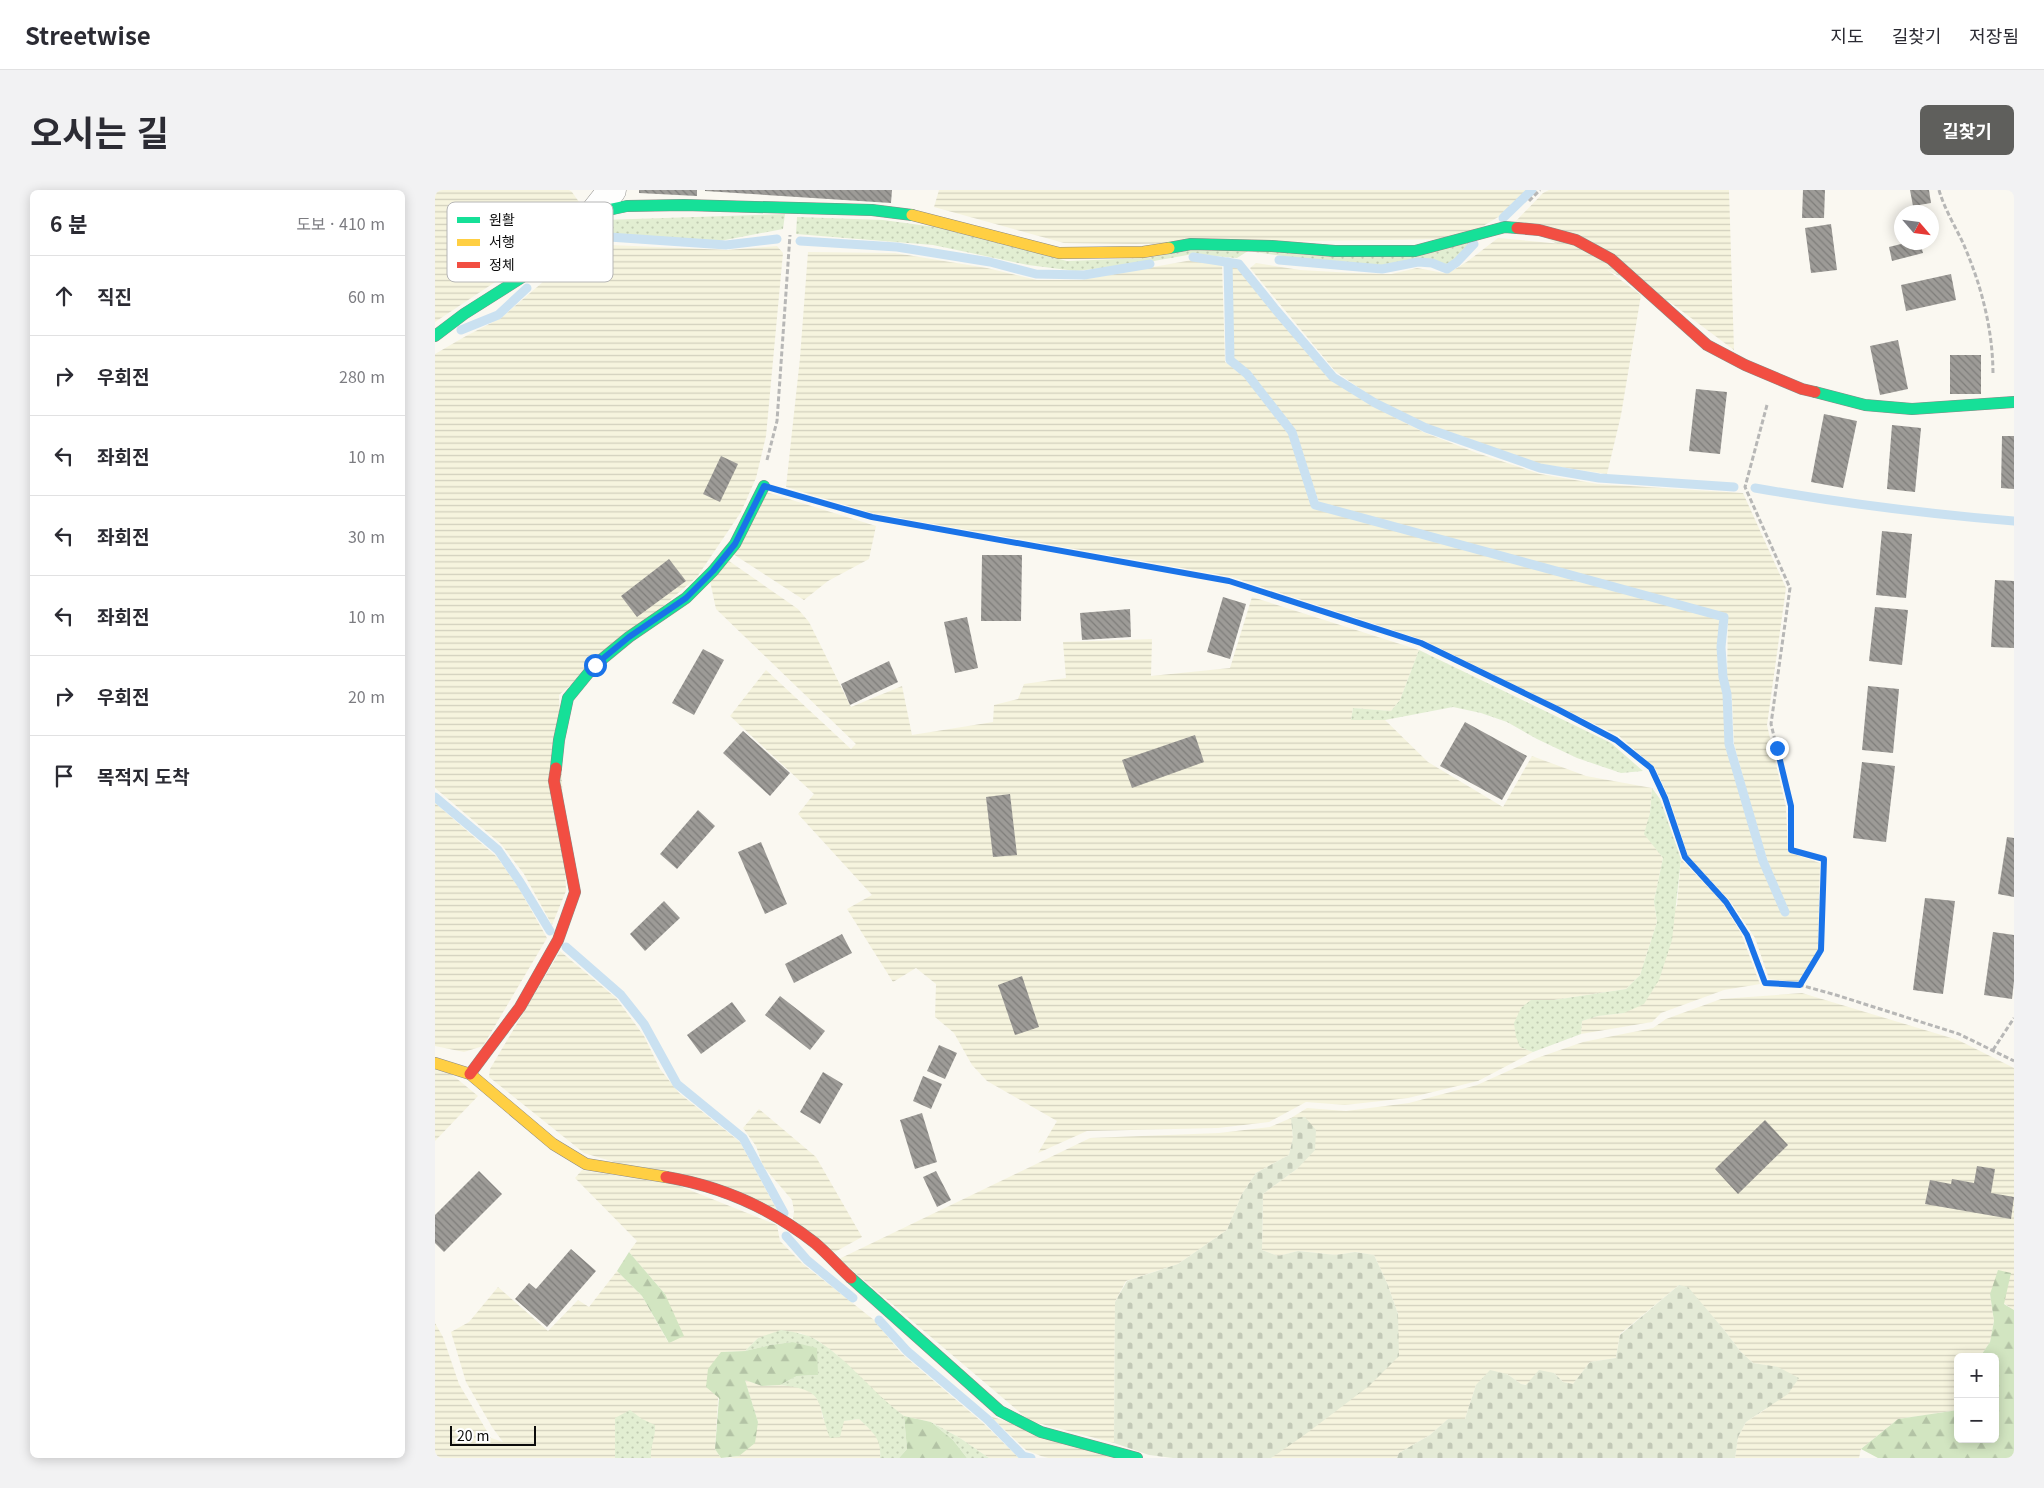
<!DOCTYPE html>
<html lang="ko">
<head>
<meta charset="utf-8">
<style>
	body { margin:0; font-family:Georgia,"Noto Sans KR",serif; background:#f2f2f3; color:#2b2b33 }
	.controls { position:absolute; right:15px; bottom:15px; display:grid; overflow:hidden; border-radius:8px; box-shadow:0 2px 12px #0003 }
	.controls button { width:45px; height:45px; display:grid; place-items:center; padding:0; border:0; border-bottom:1px solid #e1e1e2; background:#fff; color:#2b2b33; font:25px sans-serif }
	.compass { position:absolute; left:1459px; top:15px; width:45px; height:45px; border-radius:50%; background:#fff; box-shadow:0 2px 12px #0003; rotate:118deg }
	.scale { position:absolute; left:15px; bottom:12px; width:86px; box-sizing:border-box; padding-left:5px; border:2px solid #0c0c0c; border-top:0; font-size:14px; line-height:18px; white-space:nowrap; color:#0c0c0c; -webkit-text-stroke:4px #fff; paint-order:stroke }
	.stop { position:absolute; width:15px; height:15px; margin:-11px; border:4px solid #1a73e8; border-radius:50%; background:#fff }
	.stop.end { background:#1a73e8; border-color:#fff; box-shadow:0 1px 5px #0008 }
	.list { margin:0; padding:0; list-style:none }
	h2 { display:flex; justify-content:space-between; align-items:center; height:65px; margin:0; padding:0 20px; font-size:21px }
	h2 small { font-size:16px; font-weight:400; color:#7c7c81 }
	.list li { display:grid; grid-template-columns:32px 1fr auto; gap:15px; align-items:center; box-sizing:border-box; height:80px; padding:0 20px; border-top:1px solid #e1e1e2 }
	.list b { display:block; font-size:19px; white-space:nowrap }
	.list em { font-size:16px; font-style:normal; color:#7c7c81 }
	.icon { flex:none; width:28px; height:28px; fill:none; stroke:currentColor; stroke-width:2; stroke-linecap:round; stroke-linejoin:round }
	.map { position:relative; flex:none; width:1579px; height:1268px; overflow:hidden; border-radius:8px }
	header { display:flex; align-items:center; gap:30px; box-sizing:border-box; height:70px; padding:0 25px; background:#fff; border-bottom:1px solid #e1e1e2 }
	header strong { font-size:24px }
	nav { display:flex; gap:28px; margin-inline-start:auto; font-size:18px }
	.intro { display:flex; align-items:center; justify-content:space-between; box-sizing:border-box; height:120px; padding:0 30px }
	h1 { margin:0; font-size:35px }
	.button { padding:12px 22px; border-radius:8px; background:#5f5f5c; color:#fff; font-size:18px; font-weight:700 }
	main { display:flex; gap:30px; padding:0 30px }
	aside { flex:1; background:#fff; border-radius:8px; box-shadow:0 2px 12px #0003 }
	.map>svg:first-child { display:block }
</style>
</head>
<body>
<header>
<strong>Streetwise</strong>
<nav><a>지도</a><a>길찾기</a><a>저장됨</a></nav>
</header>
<div class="intro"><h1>오시는 길</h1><a class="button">길찾기</a></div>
<main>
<aside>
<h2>6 분<small>도보 · 410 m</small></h2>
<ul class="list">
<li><svg class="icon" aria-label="ahead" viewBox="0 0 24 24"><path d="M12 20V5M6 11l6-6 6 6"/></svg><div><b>직진</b></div><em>60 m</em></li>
<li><svg class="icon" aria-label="right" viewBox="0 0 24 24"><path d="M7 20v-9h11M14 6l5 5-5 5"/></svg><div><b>우회전</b></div><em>280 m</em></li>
<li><svg class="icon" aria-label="left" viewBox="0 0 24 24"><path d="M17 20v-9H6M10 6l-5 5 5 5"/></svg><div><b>좌회전</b></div><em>10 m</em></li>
<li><svg class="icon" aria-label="left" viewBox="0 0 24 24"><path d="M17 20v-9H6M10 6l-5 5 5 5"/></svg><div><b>좌회전</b></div><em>30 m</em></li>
<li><svg class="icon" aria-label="left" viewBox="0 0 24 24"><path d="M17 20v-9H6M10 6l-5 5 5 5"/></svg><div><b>좌회전</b></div><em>10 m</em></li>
<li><svg class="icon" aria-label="right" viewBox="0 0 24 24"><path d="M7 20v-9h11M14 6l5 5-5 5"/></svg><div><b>우회전</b></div><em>20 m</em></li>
<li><svg class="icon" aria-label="arrive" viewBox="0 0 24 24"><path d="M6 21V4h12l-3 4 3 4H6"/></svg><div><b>목적지 도착</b></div></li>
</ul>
</aside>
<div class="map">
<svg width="1579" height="1268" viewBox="0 0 1579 1268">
	<defs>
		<pattern id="farmland-rules" width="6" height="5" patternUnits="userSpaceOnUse" patternTransform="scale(1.25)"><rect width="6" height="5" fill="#f6f4de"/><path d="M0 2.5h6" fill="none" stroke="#d2d0bd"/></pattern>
		<pattern id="grass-dots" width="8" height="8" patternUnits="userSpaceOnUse" patternTransform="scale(1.25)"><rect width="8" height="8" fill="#e2eed2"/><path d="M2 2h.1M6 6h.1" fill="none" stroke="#c1cbb3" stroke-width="1.8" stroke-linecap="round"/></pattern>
		<pattern id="forest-firs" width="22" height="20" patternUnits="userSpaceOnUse" patternTransform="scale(1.25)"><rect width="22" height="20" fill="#d2e5c1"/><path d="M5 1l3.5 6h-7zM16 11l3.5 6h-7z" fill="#b3c3a5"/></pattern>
		<pattern id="cemetery-stones" width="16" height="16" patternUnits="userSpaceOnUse" patternTransform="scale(1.25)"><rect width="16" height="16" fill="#e4ead6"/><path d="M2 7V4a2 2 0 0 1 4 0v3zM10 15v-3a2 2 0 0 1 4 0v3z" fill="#c2c8b6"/></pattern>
		<pattern id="building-back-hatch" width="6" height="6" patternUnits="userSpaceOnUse" patternTransform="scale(1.25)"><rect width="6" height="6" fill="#9d9b97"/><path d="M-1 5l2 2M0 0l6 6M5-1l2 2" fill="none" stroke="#7e7d7a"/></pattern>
	</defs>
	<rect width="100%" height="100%" fill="#faf8f1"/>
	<g fill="url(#farmland-rules)">
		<path d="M0,0H134L137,2L144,12L138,28L95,69L0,132Z"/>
		<path d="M504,0H1094L1070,23L1038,42L1014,49L701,54L629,53L499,17Z"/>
		<path d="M1114,0H1294L1299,160L1236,113L1080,32L1108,3Z"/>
		<path d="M1063,48L1139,55L1206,105L1186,225L1172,284L1105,274L992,234L941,210L900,181L815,78L821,73L865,80L919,83L956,84L982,78L1009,83L1017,81L1033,71Z"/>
		<path d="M152,54L293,60L342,56L348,63L331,246L321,288L306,322L262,387L124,505L131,701L117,735L89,684L66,654L0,598V164L31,146L66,128Z"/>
		<path d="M373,62L460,63L552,78L602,90H646L757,70L787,74L790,172L809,185L854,244L877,318L1285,428L1284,487L1289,505L1290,553L1324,672L1349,725L1353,723L1333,672L1318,624L1299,554L1297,509L1292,489L1293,425L884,312L860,244L814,183L799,169L796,76L804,78L835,119L870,157L895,189L936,215L988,242L1042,263L1105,284L1163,294L1308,303L1351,398L1332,535L1351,617L1353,662L1385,673L1383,760L1363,792L1334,789L1320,748L1295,711L1253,666L1234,608L1220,578L1184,546L988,450L797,387L437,323L351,297L365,168Z"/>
		<path d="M331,302L441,336L434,369L393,391L369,410L298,364Z"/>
		<path d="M294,371L363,419L374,432L416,517L467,496L477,545L558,532L559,515L583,509L589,494L631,488L628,452L717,449L716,486L795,478L817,407L984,460L965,510L956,521L918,518L916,530H950L993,572L1068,617L1097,566L1151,586L1217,598L1215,623L1210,644L1228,668L1219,711L1222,732L1205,785L1191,799L1119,810H1096L1085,857L1098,862L1043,891L973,908L910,915L871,912L834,932L783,938L652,941L603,963L622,931L552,891L537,875L519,843L500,827L501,794L481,778L458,792L412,719L437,705L363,624L379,604L295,526L331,480L416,559L421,554L281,419L275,391Z"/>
		<path d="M0,613L62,667L82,695L112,748L48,856L29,862L0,856Z"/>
		<path d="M1246,669L1287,712L1306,743L1325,794L1289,800L1226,823L1217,832L1146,844L1147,831L1163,826L1189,823L1242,715Z"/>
		<path d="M125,761L181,808L209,846L225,879L244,903L305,952L342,1020L149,963L54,887L55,879Z"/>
		<path d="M1367,803L1523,850L1579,878V1120L1555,1104L1559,1131L1555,1152L1545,1167H1523V1220L1463,1229L1426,1259L1424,1268H1300L1303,1247L1311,1232L1331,1219L1342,1177L1318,1173L1305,1161L1290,1141L1253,1098L1244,1095L1185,1144L1181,1168L1155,1172L1138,1194L1128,1192L1119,1183L1092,1195L1086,1194L1072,1184L1041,1195L1030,1229H1013L995,1245L964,1263L962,1268H836L963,1124L952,1093L939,1065L920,1062L901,1065L863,1061L843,1066L827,1060L828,1004L863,978L856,929L858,948L854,965L821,983L807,1004L792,1040L743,1074L691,1091L680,1112L679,1253L595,1231L404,1069L655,948L784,943L835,937L856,928L872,918L911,921L974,913L1042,895L1102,868L1148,852L1218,838L1231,829L1286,809Z"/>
		<path d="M0,879L15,883L43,906L0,951Z"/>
		<path d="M324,919L381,967L427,1047L398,1063L358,1029L359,1021L357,1010L328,976L321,956L308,938Z"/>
		<path d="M147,980L242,995L342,1035L345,1051L368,1074L439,1130L466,1163L548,1233L584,1268H554L525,1248L496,1232L469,1226L450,1212L402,1165L382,1150L365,1143L323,1148L310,1161L286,1162L280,1259L286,1268H0V1133L8,1147L24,1194L56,1248L68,1252L57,1237L31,1192L16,1142L34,1132L63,1097L113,1141L143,1110L154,1117L182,1081L207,1106L233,1152L230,1104L194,1062L202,1051L140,988Z"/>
		<path d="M310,1190L327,1196L345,1195L367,1197L376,1201L385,1213L388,1229L409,1231L424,1229L442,1245L446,1259L445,1268H293L304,1266L323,1232Z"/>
		<path d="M555,1226L682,1268H613L606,1266L591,1260Z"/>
	</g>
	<g fill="url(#grass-dots)">
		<path d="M350,24L348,39L285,51L148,43L168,30Z"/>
		<path d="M362,27L448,30L500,37L632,71L712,68L761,59L829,60L900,65L982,63L1037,51L1017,72L1009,75L986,69L946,76L855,67L813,61L802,68L758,64L702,74L641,81L593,75L498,55L361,44Z"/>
		<path d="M984,460L1176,553L1208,581L1186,583L1142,568L1102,549L1072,532L1046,523L1018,517L950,530H916L918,518L956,521L965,510Z"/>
		<path d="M1217,598L1225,609L1246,669L1237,750L1224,790L1209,814L1189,823L1163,826L1147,831L1146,844L1098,862L1085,857L1081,847L1079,833L1086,818L1096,810H1119L1191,799L1205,785L1222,732L1219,711L1228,668L1209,644L1215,623Z"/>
		<path d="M346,1140C359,1142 372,1144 383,1151C415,1171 438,1203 469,1226L472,1259L464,1268H445C447,1249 437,1241 424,1229L409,1231L405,1247L395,1248C381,1210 391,1200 345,1195L362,1186L383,1185L357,1152L335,1155L310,1161L323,1148Z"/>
		<path d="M195,1220L207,1229L220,1235C221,1247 215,1256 216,1268H180V1228Z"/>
		<path d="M496,1232L525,1248L554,1268H532L518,1250Z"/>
	</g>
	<g fill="url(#forest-firs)">
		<path d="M194,1062L230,1104L249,1146L234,1153L207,1106L182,1081Z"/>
		<path d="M1563,1080L1576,1083L1569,1114L1579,1120V1268H1443L1426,1259L1463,1229L1523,1220V1249H1560V1167H1545L1555,1152L1559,1131L1555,1104Z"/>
		<path d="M357,1152L382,1158L383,1185L362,1186L345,1195L327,1196L310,1190L323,1232L320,1253L304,1266L286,1268L280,1259L284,1208L271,1197L273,1179L286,1162L310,1161L335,1155Z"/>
		<path d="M469,1226L496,1232L518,1250L532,1268H464L472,1259Z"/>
	</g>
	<g fill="url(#cemetery-stones)">
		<path d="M870,927L881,940L880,960L863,978L828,1004L827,1060L843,1066L863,1061L901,1065L920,1062L939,1065L952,1093L963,1124L964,1166L934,1196L868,1246L836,1268H738L714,1265L679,1253L680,1112L692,1091L743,1074L792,1040L807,1004L821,983L854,965L858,948L856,928Z"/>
		<path d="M1244,1095L1253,1097L1290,1141L1305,1161L1318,1173L1343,1177L1364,1188L1353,1204L1311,1232L1303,1247L1300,1268H962L964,1263L995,1245L1013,1229H1030L1041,1195L1055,1180L1072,1184L1086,1194L1091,1195L1104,1180L1119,1183L1128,1192L1138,1194L1155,1172L1181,1168L1185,1145Z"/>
	</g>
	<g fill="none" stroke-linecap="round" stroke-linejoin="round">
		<g stroke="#cae1f1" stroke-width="9">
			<path d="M1068,28L1097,0"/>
			<path d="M365,51L462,57L555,72L601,84L649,85L715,74"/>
			<path d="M142,52L147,48L174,47L291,55L342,49"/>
			<path d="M758,67L804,74L841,120L898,187L940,213L991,238L1105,278L1164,288L1299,297"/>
			<path d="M844,70L947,79L983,72L997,73L1012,79L1022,72L1039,54"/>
			<path d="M793,72L795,170L812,184L857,242L880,315L1289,427L1286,457L1288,487L1292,504L1294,554L1328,671L1350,722"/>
			<path d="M26,140L63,125L92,98"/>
			<path d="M1320,298C1406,313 1492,324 1579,331"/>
			<path d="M0,607L63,660L85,692L115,741"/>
			<path d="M131,757L186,805L209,834L242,894L308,948L349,1023"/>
			<path d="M351,1046L372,1070L418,1108"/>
			<path d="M444,1130L472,1161L552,1229L588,1266L596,1268"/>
		</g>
	</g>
	<g fill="url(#building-back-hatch)">
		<path d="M204,0H262V6L204,3Z"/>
		<path d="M270,0H457L456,13L270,1Z"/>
		<path d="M1368,0H1390L1389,28H1367Z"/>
		<path d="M1475,0H1494L1496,13L1478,16Z"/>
		<path d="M1396,34L1402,80L1376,83L1370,38Z"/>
		<path d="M1474,52H1485L1488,63L1457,71L1454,57Z"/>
		<path d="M1516,84L1521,110L1471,121L1466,95Z"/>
		<path d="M1463,150L1473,199L1445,205L1435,156Z"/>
		<rect x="1515" y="165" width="31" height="39"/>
		<path d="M1261,199L1292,202L1285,264L1254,261Z"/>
		<path d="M1389,224L1422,231L1408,298L1376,292Z"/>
		<path d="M1457,235L1486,238L1480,302L1452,299Z"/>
		<path d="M1567,246H1579V299L1566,298Z"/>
		<path d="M286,266L303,274L285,312L268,304Z"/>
		<path d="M1447,341L1477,344L1471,408L1441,405Z"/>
		<path d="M547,365H587L586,431H546Z"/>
		<path d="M234,369L251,391L202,427L186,406Z"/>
		<path d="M1560,390L1579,391V458L1556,457Z"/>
		<path d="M788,407L811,414L795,469L772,462Z"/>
		<path d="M1440,417L1473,420L1467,475L1434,471Z"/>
		<path d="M695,419L696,447L647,450L645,423Z"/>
		<path d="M532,427L543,478L520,483L509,432Z"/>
		<path d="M268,459L289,470L259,525L237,513Z"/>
		<path d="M454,471L463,492L415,515L406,494Z"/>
		<path d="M1433,496L1464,499L1458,563L1427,560Z"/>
		<path d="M1030,532L1092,566L1067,610L1005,576Z"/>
		<path d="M308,541L355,583L335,606L288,563Z"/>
		<path d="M760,545L769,572L697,598L687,570Z"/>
		<path d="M1427,572L1460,576L1451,652L1418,648Z"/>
		<path d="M575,604L582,665L558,667L551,607Z"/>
		<path d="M263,620L280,636L242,679L225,664Z"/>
		<path d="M1572,647L1579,648V707L1563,704Z"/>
		<path d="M326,652L352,714L330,724L303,662Z"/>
		<path d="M1490,708L1520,711L1508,804L1478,800Z"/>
		<path d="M229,711L245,728L210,761L195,744Z"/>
		<path d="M1558,742L1579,745V791L1577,809L1549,805Z"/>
		<path d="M407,744L417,763L359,793L350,774Z"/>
		<path d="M587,786L604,837L580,845L563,795Z"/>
		<path d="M345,806L390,841L375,860L330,825Z"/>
		<path d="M297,812L311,831L266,864L252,845Z"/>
		<path d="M504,855L522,863L510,889L492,881Z"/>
		<path d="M388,882L408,894L385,934L365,922Z"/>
		<path d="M488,886L507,894L496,919L478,911Z"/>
		<path d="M487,923L502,972L480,979L465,930Z"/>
		<path d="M1330,930L1353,955L1303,1004L1280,979Z"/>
		<path d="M1542,976L1560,979L1556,1003L1579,1007L1576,1029L1490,1014L1495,990L1516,994L1517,989L1539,993Z"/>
		<path d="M44,981L67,1004L9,1062L0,1053V1025Z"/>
		<path d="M501,981L516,1010L502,1017L488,987Z"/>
		<path d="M136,1059L161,1081L112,1137L80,1109L94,1093L101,1099Z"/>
	</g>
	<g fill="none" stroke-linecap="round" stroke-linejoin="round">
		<g stroke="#93928f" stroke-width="29">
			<path id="street" d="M159,23L177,0"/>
		</g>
		<g stroke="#8a8986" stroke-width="12">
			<g id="fast">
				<path d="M734,58L756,54L837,56L900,61H980L1070,37L1082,38"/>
				<path d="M0,146L29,124L89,86L159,23L192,16L249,15L437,20L477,25"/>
				<path d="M1380,202L1430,215L1477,219L1579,212"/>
				<path d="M121,578L124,550L133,508L160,475L194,447L251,408L278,381L300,354L329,296"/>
				<path d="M416,1088L565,1221L606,1242L702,1268"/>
			</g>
		</g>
		<g stroke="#8a8986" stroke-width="12">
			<g id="slow">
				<path d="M477,25L624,63L708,62L734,58"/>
				<path d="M0,873L35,884L118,954L151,974L231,987"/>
			</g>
		</g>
		<g stroke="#8a8986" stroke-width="12">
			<g id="jam">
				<path d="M1082,38L1104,40L1141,50L1176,69L1272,155L1310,175L1367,199L1380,202"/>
				<path d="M35,884L85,817L123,750L140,702L119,591L121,578"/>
				<path d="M231,987C285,996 337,1019 380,1053C393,1064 404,1077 416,1088"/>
			</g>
		</g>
		<g stroke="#b7b7b6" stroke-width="3" stroke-dasharray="5 2.5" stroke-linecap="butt">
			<path d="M1504,0C1509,18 1520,36 1528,53C1546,94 1558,139 1558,185"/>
			<path d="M1094,11L1105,0"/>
			<path d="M1332,215L1310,297L1355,398L1336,534L1356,616V660L1389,669L1385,760L1365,795"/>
			<path d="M332,270L342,231L355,45"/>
			<path d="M355,304L437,327L794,391L986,453L1122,519L1181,550L1216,579L1230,608L1250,667L1291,711L1312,745L1330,793L1365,795L1401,805L1524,844L1579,871"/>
			<path d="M1558,860L1579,828"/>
		</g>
		<use href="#street" stroke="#fefefd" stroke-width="28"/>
		<use href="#fast" stroke="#16e098" stroke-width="11"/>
		<use href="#slow" stroke="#ffcf43" stroke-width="11"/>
		<use href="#jam" stroke="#f24e42" stroke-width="11"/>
	</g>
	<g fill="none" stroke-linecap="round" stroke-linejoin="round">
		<path stroke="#1a73e8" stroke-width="6" d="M160,475L194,447L251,408L278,381L300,354L329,296L437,327L794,391L986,453L1122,519L1181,550L1216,578L1230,608L1250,667L1291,712L1312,745L1330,793L1365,795L1386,760L1389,669L1356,660V616L1342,558"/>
	</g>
	<rect x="12" y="12" width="166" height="80" rx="8" fill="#fff" stroke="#b6b6b6" stroke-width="1"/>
	<rect x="22" y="27" width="23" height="6" fill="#16e098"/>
	<rect x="22" y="49" width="23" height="7" fill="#ffcf43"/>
	<rect x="22" y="72" width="23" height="6" fill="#f24e42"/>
	<g font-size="14" fill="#0c0c0c">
		<text x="54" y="35">원활</text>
		<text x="54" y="57">서행</text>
		<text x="54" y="80">정체</text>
	</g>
</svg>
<div class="controls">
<button>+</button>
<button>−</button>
</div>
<svg class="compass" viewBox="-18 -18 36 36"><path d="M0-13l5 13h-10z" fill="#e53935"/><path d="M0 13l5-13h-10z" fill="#7c7c81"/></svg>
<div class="scale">20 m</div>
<div class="stop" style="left:160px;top:475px"></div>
<div class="stop end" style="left:1342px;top:558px"></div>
</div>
</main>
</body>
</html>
